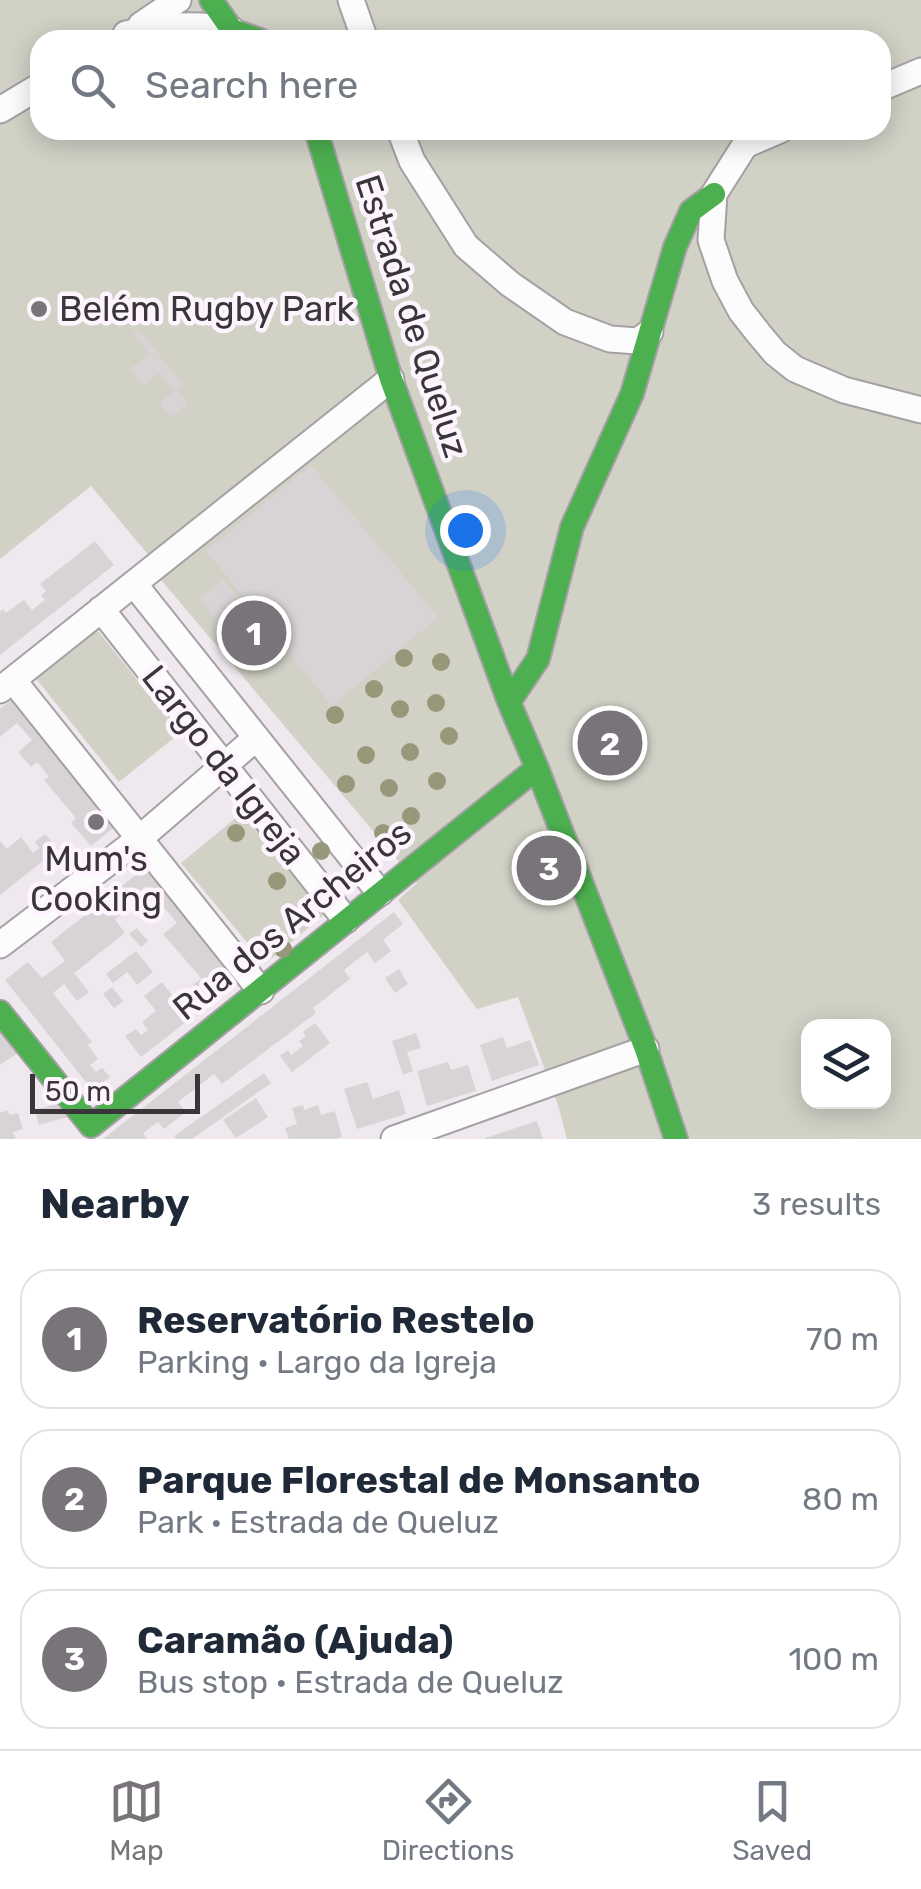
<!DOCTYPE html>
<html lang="en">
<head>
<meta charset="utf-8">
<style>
	:root { --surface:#fff; --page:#f2f2f3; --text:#1f2937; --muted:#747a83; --line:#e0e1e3; --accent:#797479 }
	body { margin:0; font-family:Rubik,sans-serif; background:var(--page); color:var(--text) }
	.controls { position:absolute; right:30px; bottom:30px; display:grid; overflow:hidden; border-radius:20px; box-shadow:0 5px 25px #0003 }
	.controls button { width:90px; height:90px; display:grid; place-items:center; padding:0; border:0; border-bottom:2px solid var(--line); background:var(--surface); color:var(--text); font:50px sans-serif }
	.scale { position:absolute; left:30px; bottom:25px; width:170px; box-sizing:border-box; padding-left:10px; border:5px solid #393539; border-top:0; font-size:28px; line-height:35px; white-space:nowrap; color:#393539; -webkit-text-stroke:8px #fef4fe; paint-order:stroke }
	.you { position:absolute; left:465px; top:530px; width:35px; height:35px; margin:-25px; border:8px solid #fff; border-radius:50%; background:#1a73e8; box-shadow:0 0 0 15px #1a73e833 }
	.badge { display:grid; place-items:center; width:65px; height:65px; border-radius:50%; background:var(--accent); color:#fff; font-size:32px; font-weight:700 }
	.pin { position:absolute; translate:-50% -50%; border:5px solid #fff; box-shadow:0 2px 10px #0006 }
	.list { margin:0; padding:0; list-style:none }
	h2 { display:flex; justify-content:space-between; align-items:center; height:130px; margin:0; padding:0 40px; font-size:42px }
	h2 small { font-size:32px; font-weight:400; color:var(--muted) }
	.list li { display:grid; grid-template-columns:65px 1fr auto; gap:30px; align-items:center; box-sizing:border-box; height:140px; margin:0 20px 20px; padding:0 20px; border:2px solid var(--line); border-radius:30px }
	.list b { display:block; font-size:38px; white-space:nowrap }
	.list p { margin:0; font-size:32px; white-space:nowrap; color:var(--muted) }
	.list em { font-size:32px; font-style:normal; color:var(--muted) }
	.icon { flex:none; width:55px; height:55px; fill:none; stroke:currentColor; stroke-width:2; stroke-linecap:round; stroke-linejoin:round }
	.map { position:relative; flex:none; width:921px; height:1139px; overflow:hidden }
	.search { position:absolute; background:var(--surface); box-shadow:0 5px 25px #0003; left:30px; right:30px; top:30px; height:110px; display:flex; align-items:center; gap:25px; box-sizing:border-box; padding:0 35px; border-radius:30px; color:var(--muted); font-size:38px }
	.sheet { height:610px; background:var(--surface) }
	nav { display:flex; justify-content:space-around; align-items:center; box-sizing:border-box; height:140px; border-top:2px solid var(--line); background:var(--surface); font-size:28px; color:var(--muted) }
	nav a { display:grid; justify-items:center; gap:5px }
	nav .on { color:var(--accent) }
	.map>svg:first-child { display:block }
	.green { fill:#d2d1c6; fill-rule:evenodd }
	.building { fill:#d8d3d4 }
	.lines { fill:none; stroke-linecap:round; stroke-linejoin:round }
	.street-casing { stroke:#a4a0a4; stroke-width:29 }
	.fast-casing { stroke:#a4a0a4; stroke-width:26 }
	.street { stroke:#fdfcfd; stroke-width:25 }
	.fast { stroke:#4caf50; stroke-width:22 }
	.tree { fill:#97987a }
	.poi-dot { fill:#797479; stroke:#fef4fe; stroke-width:4 }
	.labels { text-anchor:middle; stroke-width:9; stroke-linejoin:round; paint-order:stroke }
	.poi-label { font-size:35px; fill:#393539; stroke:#fef4fe; text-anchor:start }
	.street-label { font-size:35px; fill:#393539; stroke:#fef4fe }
</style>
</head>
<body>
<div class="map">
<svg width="921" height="1139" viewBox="0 0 921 1139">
	<rect width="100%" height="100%" fill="#efe9ef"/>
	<!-- green -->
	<path class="green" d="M0 0H921V1139H567L558 1105 518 997 477 1009 398 900 417 883 151 568 150 557 91 486 0 559ZM40 40H881V130H40ZM808 1026H884V1102H808Z
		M94 626 180 733 119 782 33 675Z
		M243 812 326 913 265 964 181 863Z"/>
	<!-- building -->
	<path class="building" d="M138 329 184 385 178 390 188 404 171 417 160 403 174 391 159 373 143 386 130 369 150 354 133 333Z
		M311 465 438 617 332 706 206 551Z
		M95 541 114 565 0 655V612L3 609 6 613 24 600 32 610 45 600 41 595 46 591 40 584Z
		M223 579 250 611 246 614 251 619 241 628 235 621 225 630 199 599Z
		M16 696 121 822 91 846 71 823 76 818 44 780 49 777 37 762 31 767 18 752 32 740 17 723 0 737V709Z
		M45 834 58 849 0 895V841L7 849 21 837 33 853 39 848 35 842Z
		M147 866 242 979 220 997 212 988 202 996 193 985 201 978 163 934 177 923 146 886 120 906 125 912 115 919 125 933 74 973 89 992 77 1001 64 984 53 993 92 1042 88 1045 98 1059 90 1065 96 1072 102 1068 110 1077 93 1091 5 980 28 962 42 978 65 961 51 942Z
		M394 912 403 924 383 940 391 951 375 963 367 952 344 970 350 979 313 1008 316 1013 222 1084 214 1074 178 1102 186 1112 164 1129 158 1122 143 1133 147 1139H103Z
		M137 928 148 941 141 947 129 934Z
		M136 951 153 972 137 985 127 972 113 983 106 974Z
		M399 969 408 984 395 993 385 978Z
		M162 982 190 1019 141 1057 125 1036 136 1029 141 1035 148 1030 142 1022 156 1011 144 996Z
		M112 987 123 1001 114 1008 103 994Z
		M315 1023 330 1043 292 1072 280 1056 288 1050 291 1055 303 1046 299 1041 306 1036 303 1032Z
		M0 1029 18 1053 0 1065Z
		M416 1033 421 1048 407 1052 413 1071 403 1075 392 1041Z
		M503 1037 507 1048 530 1040 539 1065 492 1081 480 1045Z
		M448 1062 451 1070 468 1065 476 1091 427 1106 417 1071Z
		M264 1073 271 1083 192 1139H176L174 1136Z
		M367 1082 373 1099 399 1090 406 1114 357 1129 344 1089Z
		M256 1098 268 1117 236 1138 223 1120Z
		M56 1104 68 1117 39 1125 35 1110Z
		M303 1105 304 1110 318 1105 321 1115 335 1111 342 1137 335 1139H289L285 1128 297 1124 292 1108Z
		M7 1110 10 1115 18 1113 23 1129 13 1132 16 1139H0V1113Z
		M537 1121 543 1139H485V1138Z"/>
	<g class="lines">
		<defs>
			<path id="street" d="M351 0 365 40
				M141 25 178 0
				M126 34C163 26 195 22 232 30
				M881 88 921 71
				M0 110 40 86
				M400 130 412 161 466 246 510 284 565 322 610 339 638 341 650 332
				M780 130 745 145 714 194 711 240 725 281 741 311 759 334 775 353 795 369 844 390 921 410
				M134 584 380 893
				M101 609 346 920
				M13 680 261 991
				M0 690 391 379
				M0 945 139 839 256 738
				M394 1139 646 1049"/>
			<path id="fast" d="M211 0 232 30 260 40
				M316 130 391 379 509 702 537 768 646 1049 676 1139
				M509 702 538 659 572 527 632 394 675 247 691 211 714 194
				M0 1012 91 1126 537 768"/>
		</defs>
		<!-- street casing -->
		<use href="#street" class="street-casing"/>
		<!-- fast casing -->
		<use href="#fast" class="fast-casing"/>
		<!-- street -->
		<use href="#street" class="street"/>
		<!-- fast -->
		<use href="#fast" class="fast"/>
	</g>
	<!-- trees -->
	<g class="tree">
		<circle cx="404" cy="658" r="9"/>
		<circle cx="441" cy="662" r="9"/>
		<circle cx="374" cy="689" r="9"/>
		<circle cx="436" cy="703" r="9"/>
		<circle cx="400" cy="709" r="9"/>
		<circle cx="335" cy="715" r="9"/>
		<circle cx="449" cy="736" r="9"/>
		<circle cx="410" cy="752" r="9"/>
		<circle cx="366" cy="755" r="9"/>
		<circle cx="437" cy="781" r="9"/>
		<circle cx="346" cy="784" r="9"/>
		<circle cx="389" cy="788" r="9"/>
		<circle cx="411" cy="816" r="9"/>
		<circle cx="236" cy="833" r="9"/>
		<circle cx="383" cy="833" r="9"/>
		<circle cx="321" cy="851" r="9"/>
		<circle cx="277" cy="881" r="9"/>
		<circle cx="283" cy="949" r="9"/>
	</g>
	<!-- markers -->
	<g class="poi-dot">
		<circle cx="39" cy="309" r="10"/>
		<circle cx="96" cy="822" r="10"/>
	</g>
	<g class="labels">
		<!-- poi labels -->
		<g class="poi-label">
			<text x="59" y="321">Belém Rugby Park</text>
			<text x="96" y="871" text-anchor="middle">Mum's<tspan x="96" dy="40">Cooking</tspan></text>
		</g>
		<!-- street labels -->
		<g class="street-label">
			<text transform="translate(412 316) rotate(72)" y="12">Estrada de Queluz</text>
			<text transform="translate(224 765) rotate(52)" y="12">Largo da Igreja</text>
			<text transform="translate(292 920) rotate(-39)" y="12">Rua dos Archeiros</text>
		</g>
	</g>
</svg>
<div class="controls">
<button><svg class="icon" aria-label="layers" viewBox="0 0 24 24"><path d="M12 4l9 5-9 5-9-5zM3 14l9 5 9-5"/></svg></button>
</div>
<div class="scale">50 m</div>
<div class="you"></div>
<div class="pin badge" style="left:254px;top:633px">1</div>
<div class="pin badge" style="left:610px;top:743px">2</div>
<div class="pin badge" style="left:549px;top:868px">3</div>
<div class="search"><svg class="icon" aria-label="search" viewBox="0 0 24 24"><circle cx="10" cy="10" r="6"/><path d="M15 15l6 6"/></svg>Search here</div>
</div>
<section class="sheet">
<h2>Nearby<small>3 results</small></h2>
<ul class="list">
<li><span class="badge">1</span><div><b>Reservatório Restelo</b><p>Parking · Largo da Igreja</p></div><em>70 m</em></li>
<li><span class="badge">2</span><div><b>Parque Florestal de Monsanto</b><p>Park · Estrada de Queluz</p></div><em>80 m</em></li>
<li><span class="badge">3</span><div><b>Caramão (Ajuda)</b><p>Bus stop · Estrada de Queluz</p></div><em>100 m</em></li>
</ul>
</section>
<nav>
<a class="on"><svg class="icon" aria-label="map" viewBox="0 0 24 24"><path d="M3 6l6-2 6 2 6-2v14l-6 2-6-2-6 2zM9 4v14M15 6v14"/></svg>Map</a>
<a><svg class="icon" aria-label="directions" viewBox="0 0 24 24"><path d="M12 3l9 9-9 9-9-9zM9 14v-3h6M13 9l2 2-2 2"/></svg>Directions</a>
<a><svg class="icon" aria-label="saved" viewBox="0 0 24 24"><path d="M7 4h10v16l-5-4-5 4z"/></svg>Saved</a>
</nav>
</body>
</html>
